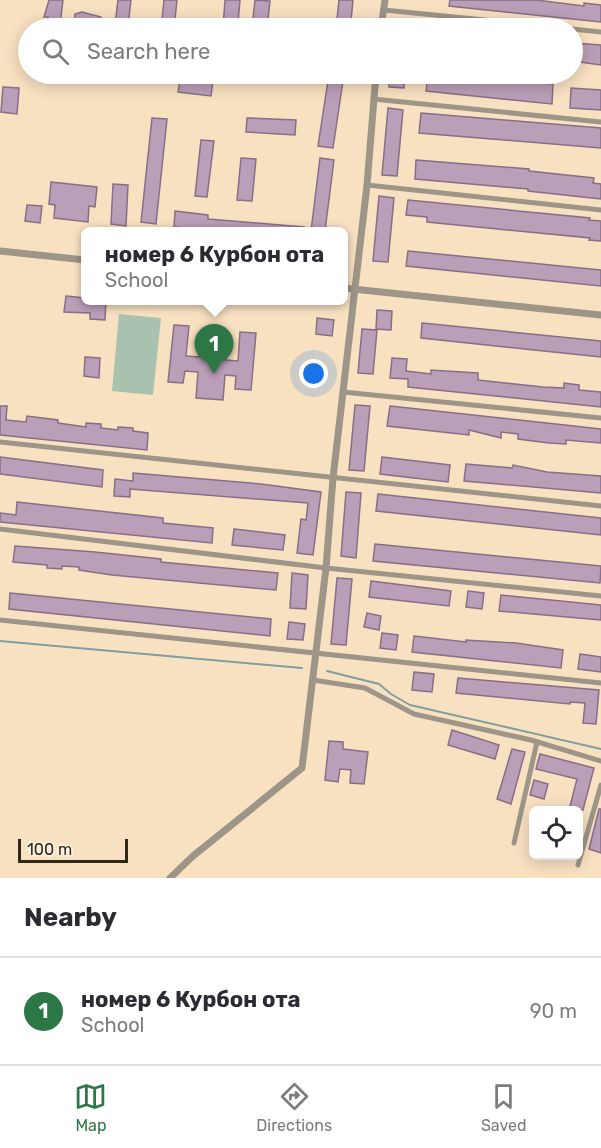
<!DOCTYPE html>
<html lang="en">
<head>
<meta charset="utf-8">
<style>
	:root { --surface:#fff; --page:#f2f2f3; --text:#2b2b33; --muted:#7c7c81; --line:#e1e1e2; --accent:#2c7745 }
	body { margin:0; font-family:Rubik,sans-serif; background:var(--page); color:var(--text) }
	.controls { position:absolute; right:18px; bottom:18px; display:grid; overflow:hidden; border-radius:9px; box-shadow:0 3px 15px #0003 }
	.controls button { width:54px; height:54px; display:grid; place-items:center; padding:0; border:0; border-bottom:2px solid var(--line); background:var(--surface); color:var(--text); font:30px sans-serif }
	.scale { position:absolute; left:18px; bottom:15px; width:110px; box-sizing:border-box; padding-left:6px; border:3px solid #2f271a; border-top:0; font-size:16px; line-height:21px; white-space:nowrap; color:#2f271a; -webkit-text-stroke:4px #fef0dc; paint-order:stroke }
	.you { position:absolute; left:314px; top:374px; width:21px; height:21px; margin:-15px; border:4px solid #fff; border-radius:50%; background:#1a73e8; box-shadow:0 0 0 9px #1a73e833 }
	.badge { display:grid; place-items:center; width:39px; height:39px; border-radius:50%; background:var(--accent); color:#fff; font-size:20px; font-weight:700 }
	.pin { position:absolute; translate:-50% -50px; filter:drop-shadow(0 2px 3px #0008) }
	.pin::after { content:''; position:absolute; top:32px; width:21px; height:18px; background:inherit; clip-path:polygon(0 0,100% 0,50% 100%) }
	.popup { position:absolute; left:81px; top:227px; width:267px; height:78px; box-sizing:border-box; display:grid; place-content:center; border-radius:9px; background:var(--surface); filter:drop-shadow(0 2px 4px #0005); font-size:20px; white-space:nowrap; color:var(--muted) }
	.popup b { font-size:22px; color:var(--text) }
	.popup::after { content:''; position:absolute; left:50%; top:100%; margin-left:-12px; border:12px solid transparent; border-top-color:var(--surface) }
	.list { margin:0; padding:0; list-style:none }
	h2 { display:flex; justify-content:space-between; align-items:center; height:78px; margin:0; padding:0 24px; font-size:26px }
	h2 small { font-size:20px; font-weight:400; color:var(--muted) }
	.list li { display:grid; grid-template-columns:39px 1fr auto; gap:18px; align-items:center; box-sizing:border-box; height:108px; padding:0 24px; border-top:2px solid var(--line) }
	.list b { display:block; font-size:22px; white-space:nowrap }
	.list p { margin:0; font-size:20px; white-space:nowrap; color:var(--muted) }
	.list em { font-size:20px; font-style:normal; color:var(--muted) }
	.icon { flex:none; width:33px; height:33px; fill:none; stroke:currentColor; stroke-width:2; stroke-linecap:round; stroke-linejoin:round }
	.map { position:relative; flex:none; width:601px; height:878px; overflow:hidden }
	.search { position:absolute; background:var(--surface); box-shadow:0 3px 15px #0003; left:18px; right:18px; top:18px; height:66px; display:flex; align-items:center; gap:15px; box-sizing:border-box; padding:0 21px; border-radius:33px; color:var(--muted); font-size:22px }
	.sheet { height:186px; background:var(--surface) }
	nav { display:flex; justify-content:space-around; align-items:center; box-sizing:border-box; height:84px; border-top:2px solid var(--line); background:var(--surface); font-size:16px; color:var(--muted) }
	nav a { display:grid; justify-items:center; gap:3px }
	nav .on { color:var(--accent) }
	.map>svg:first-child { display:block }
	.green { fill:#a9c1af }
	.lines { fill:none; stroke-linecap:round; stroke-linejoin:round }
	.stream { stroke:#829d9d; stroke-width:2 }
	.building { fill:#bb9eb8; stroke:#896e86; stroke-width:1.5 }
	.minor { stroke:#9e9589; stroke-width:5 }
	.tertiary { stroke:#9e9589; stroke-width:7 }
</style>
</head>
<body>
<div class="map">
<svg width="601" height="878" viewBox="0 0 601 878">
	<rect width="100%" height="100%" fill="#f8e1c1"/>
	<!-- green -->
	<path class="green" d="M119 314 161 318 153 395 112 391Z"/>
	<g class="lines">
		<!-- stream -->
		<path class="stream" d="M0 641 302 668
			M327 671 379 684 391 694 410 705 601 749"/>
	</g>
	<!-- building -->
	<path class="building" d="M49 0H63L60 25 47 24 48 17H44Z
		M118 0H131L128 26 115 24Z
		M164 0H177L174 28H161Z
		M225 0H240L238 23 251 24V28H223Z
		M255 0 270 1 267 28H252Z
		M339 0H353L351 21 337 19Z
		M450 0H536L584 6V3L601 5V22L449 6Z
		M82 12 101 17 99 28 74 27 75 14Z
		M573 43 601 45V65L573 61Z
		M181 74H214L211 96 178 92Z
		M329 74H344L333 148 318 146Z
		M390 74H405L404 88 389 87Z
		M428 75 458 79 459 76 553 84 552 104 426 91Z
		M3 87 19 88 17 114 1 112Z
		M571 88 601 90V110L570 108Z
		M388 108 403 110 397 176 382 175Z
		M421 113 601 128V148L419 133Z
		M152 118 167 119 156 224 141 222Z
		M247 118 296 120 295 135 246 132Z
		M201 140 214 141 207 197 195 196Z
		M241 158 256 159 252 201 237 200Z
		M320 158 334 160 325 231H311Z
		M416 160 529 169V171L594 178 593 183 601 184V199L528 191V189L415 179Z
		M51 182 97 187 95 207 89 206 88 222 54 218 55 205 49 204Z
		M113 184 128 185 126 226 111 224Z
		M379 196 394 198 388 262 373 261Z
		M408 200 590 218 589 220 601 221V241L589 240 590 238 427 222V217L406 215Z
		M27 205 42 206 40 223 25 221Z
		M175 211 208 215V219L304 227V231H218L174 227Z
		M408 251 601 270V286L406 266Z
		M66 296 85 298V300H106L105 320 90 319V313L64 312Z
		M377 310 392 311 391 330 376 329Z
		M317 318 334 320 332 336 316 334Z
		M422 323 601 341V357L421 338Z
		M174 325 189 326 186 356 199 357 200 343 227 346 226 360 238 361 240 332 256 333 251 390 235 389 236 376 225 375 223 400 196 398 198 372 185 371 183 383 168 382Z
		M362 329 377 330 373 374 358 373Z
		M85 357 100 358 99 378 84 376Z
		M392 358 407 359 406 371 431 374V370L478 373V380L543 387 564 388V383L579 385V390L601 392V407L408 387V379L390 378Z
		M355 405 370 406 364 471 349 470Z
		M0 406H7L6 420 26 422 27 416 58 420V423L86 427V423L101 424V428L118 430V427L133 428V431L148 433 147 450 0 435Z
		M390 406 601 429V443L566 440V444L549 443 518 439V434L501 432V438L469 430V435L387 426Z
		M0 457 103 470 102 487 0 474Z
		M382 457 450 465 448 482 380 474Z
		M466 464 512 468 513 465 547 472 601 476V493L464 481Z
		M133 473 261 484 321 492 313 555 297 553 301 519 306 520 308 503 130 489V497L114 496 115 479 133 481Z
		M346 492 361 493 356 558 341 556Z
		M378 494 601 518V535L376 511Z
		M17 502 163 518V523L213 528 212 543 0 522V513L16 515Z
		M234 529 285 535 283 550 232 545Z
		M375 544 601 566 600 583 373 561Z
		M15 546 95 552 161 559V562L278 573 276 590 112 575 79 570V567L62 566V569L47 568V565L13 562Z
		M292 573 308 575 306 609 290 608Z
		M337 578 352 579 346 645 331 644Z
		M371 581 451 591 449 606 369 597Z
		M468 591 484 593 482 609 466 607Z
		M10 593 271 619 270 636 9 609Z
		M501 595 601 605V620L499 611Z
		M367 613 381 616 379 630 364 627Z
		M289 622 305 624 303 640 287 639Z
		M382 633 398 635 396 650 380 648Z
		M414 636 466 642V640L516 643 563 650 561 668 412 652Z
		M580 654 601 657V672L578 669Z
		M414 672 434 674 432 692 412 690Z
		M458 678 599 690 596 724 583 723 585 703 570 702V704L456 693Z
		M452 730 499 745 495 759 448 745Z
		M329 741 343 742V749L368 752 364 784 350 783 351 770 340 769 338 782 325 780Z
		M512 749 525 752 511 804 497 799Z
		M540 754 594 768 583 810H569L577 779 536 769Z
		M534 780 548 784 544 799 530 795Z
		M599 809H601V853L589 849Z"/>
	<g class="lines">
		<!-- minor -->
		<path class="minor" d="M384 10 564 28
			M572 29 601 32
			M373 99 601 122
			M367 185 601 210
			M343 392 601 418
			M0 442 601 506
			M0 529 326 568 601 596
			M0 620 601 683
			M313 680 365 688 414 714 531 740 601 761
			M514 843 537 742
			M578 865 601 785"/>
		<!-- tertiary -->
		<path class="tertiary" d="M381 28 385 0
			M0 251 85 260
			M343 288 601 315
			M170 878 193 856 302 768 326 568 333 478 367 185 376 74"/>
	</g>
</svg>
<div class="controls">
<button><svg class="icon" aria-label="locate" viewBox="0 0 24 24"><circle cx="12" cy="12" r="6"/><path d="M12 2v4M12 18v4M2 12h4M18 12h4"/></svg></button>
</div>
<div class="scale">100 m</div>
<div class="you"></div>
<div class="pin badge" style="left:214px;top:374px">1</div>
<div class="popup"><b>номер 6 Курбон ота</b>School</div>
<div class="search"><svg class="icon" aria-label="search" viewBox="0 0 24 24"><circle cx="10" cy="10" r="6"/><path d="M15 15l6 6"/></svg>Search here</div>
</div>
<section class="sheet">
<h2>Nearby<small></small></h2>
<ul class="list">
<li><span class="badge">1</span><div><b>номер 6 Курбон ота</b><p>School</p></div><em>90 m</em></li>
</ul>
</section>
<nav>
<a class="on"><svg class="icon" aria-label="map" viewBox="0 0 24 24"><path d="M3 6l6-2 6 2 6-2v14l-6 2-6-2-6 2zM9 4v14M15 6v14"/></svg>Map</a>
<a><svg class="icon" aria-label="directions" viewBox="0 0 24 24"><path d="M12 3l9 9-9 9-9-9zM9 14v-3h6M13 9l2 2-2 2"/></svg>Directions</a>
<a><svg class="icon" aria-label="saved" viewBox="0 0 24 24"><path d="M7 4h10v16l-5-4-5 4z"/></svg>Saved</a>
</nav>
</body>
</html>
